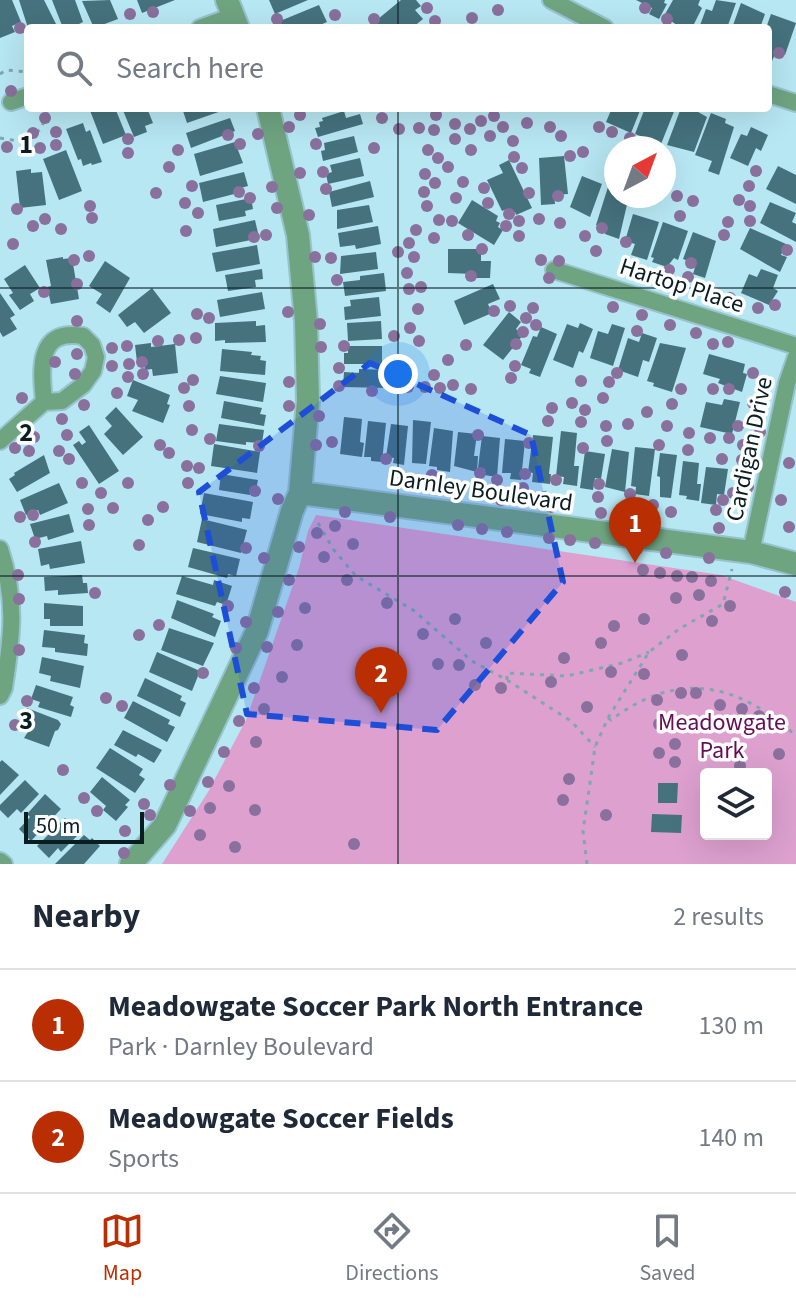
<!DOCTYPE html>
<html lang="en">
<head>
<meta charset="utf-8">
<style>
	:root { --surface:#fff; --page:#f2f2f3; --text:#1f2937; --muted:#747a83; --line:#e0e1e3; --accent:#b92f03 }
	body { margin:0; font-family:"Source Sans 3",sans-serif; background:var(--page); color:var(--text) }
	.controls { position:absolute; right:24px; bottom:24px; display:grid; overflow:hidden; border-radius:8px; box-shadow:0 8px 32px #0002 }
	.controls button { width:72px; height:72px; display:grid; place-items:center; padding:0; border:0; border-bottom:2px solid var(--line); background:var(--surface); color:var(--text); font:40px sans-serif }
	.compass { position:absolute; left:604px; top:136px; width:72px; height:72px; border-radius:50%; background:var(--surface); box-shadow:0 8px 32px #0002; rotate:41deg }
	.scale { position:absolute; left:24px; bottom:20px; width:120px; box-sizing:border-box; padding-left:8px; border:4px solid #0a1d21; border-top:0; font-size:22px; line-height:28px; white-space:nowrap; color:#0a1d21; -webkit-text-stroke:6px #fefefe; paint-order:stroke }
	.you { position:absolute; left:398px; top:374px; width:28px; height:28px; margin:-20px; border:6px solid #fff; border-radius:50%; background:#1a73e8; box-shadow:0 0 0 12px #1a73e833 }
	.badge { display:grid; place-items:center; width:52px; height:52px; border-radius:50%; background:var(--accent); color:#fff; font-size:26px; font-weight:700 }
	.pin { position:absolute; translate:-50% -66px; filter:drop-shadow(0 2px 4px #0008) }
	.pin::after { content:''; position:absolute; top:42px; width:28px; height:24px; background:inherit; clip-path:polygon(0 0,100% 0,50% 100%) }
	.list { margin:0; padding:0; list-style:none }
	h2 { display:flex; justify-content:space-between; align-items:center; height:104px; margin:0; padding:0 32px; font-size:34px }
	h2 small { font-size:26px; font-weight:400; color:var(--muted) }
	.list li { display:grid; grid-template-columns:52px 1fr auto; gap:24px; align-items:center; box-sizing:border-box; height:112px; padding:0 32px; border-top:2px solid var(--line) }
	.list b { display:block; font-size:30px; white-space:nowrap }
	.list p { margin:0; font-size:26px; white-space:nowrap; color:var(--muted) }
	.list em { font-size:26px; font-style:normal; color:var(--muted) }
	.icon { flex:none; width:44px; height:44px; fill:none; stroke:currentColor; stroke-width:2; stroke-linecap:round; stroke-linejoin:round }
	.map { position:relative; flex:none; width:796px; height:864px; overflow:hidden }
	.search { position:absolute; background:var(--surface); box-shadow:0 8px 32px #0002; left:24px; right:24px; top:24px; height:88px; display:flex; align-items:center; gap:20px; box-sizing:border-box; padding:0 28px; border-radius:8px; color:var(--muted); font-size:30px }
	.sheet { height:328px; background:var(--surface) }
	nav { display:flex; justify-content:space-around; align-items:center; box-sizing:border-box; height:112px; border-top:2px solid var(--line); background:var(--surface); font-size:22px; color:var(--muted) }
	nav a { display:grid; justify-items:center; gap:4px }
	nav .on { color:var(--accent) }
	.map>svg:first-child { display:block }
	.green { fill:#dda0cf; fill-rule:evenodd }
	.building { fill:#45727d }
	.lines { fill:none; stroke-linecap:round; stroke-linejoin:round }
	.minor-casing { stroke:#98c3cd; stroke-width:20 }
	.tertiary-casing { stroke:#98c3cd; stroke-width:26 }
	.path { stroke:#80a6b0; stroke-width:3; stroke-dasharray:4 6; stroke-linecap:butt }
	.minor { stroke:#6fa481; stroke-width:16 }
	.tertiary { stroke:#6fa481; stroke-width:22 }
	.tree { fill:#89709d }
	.marked { fill:#1d4ed8; fill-opacity:0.2; stroke:#1d4ed8; stroke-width:6; stroke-dasharray:16 10; stroke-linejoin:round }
	.grid { fill:none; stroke:#0a1d21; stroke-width:2; stroke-opacity:0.55 }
	.labels { text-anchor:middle; stroke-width:7; stroke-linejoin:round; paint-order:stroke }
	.street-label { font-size:24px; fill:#0a1d21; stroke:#fefefe }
	.park-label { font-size:24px; fill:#630e57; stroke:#fefefe }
	.grid-label { font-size:26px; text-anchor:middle; font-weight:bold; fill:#0a1d21; stroke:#fefefe; stroke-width:7; stroke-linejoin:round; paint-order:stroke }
</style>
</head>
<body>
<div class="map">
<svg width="796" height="864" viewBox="0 0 796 864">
	<rect width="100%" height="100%" fill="#b7e7f3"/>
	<!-- green -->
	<path class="green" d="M316 515 721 575 796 602V864H162L208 792 246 720 299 568 308 531ZM706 774H766V834H706Z"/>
	<!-- building -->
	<path class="building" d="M0 0H12L21 22 12 26 15 32 0 38Z
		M19 0H44L58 28H28Z
		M52 0H75L83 22 79 24 81 28H63Z
		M110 0 118 19 94 28 82 1Z
		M137 0H175L142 13Z
		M269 0H308L275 14Z
		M401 0H416L421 6 415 10 423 19 412 28H376L372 24Z
		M636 0H665L664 3 667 4 659 19 649 14 652 8Z
		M673 0H700L698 5 702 8 692 28H681L664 16Z
		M716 0 736 3 727 28H699L706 9 712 11Z
		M741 3 765 14 760 28H732Z
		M319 5 327 22 313 28H283L280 21Z
		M771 14 796 23 785 55 776 52 772 61 768 59V28H766Z
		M89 108H115L126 135 103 144Z
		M122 108H147L153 123 145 126 147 132 134 137Z
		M182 108H230L187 123Z
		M612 108H641L631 133 606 122Z
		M645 108 675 109 661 144 635 134Z
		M681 108H691L707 117 694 152 667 145Z
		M344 111 346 118 360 114 363 124 318 137 315 128 320 127 319 122 323 121 322 118Z
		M711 113 726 119 725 123 734 127 719 175 708 171 712 161 695 155Z
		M230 118 235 131 191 148 186 133Z
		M83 123 86 132 90 130 102 162 92 165 91 163 83 166 81 159 78 160 66 129Z
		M751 127 768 135 761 151 756 148 748 166 730 158 741 134 747 136Z
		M354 136 358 152 323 161 321 151 325 150 324 143Z
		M235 142 243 163 200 176 194 154Z
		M66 150 82 191 59 200 43 159Z
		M564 156 568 194 554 195 555 204 541 205 539 158Z
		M360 158 364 176 328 184 326 174 332 172 330 165Z
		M509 160 532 208 516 215 515 212 510 215 507 209 502 211 487 180 503 173 499 165Z
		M778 166 796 175V204L766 189Z
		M31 169V173L42 172 46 205 20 208 16 171Z
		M244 172 248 186 237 189 238 193 203 202 199 183Z
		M582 176 602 184 590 217 570 207Z
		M370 181 374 197 332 207 329 192Z
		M608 187 616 190V196H629L619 239 605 234 606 228 596 225Z
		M251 198 253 209 245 211 246 216 219 221 216 205Z
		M472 200 498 216 496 221 500 223 498 227 503 230 494 245 458 223Z
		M770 202 796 213 792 222 796 224V242L760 223Z
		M369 205 373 222 337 229V210Z
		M633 214 659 222 647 260 631 255 635 244 625 241Z
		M255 220 258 233 250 234 251 240 216 247 213 229Z
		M663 222 688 231 678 260 674 258 667 267 652 262 654 258 651 257Z
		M378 226 381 244 356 249 355 245 340 247 338 233Z
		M750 228 786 244 781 255 787 257 780 272 740 249Z
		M693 232 716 241 705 278 693 274 696 264 683 259Z
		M257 245 260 264 216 272 212 253Z
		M448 249H481V261H491L490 278H473L474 274 448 273Z
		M376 252 378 269 340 274 341 256Z
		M63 257V259L72 258 79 299 51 304 47 287 51 286 46 260Z
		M105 261 130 278 110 313 96 303 102 294 89 286Z
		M25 265 40 288 30 294 34 301 20 310 9 295 13 293 4 279Z
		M262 269 263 279 255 280 256 287 228 291 225 275Z
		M761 269 778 275 773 288 778 291 769 305 741 293 749 274 757 277Z
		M384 273 386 291 345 296 343 282 360 280V276Z
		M493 284 500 299 488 304 492 313 464 325 454 301Z
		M152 288 171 313 144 333 135 322 127 327 118 315Z
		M262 292 265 309 220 317 217 300Z
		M0 293 15 315 10 318 17 329 3 337 0 332Z
		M379 297 381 316 345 320 344 307 351 306 350 300Z
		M509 312 521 322 516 329 523 335 503 360 483 345Z
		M256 321V326L265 325 266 342 225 343V340L215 341V323Z
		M381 321 382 339 348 341 347 323Z
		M580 323 593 329 583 353 579 351 573 368 553 360 567 324 578 328Z
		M612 324 625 328 613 366 590 358 598 331 608 334Z
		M541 327 557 334 540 377 529 373 531 369 521 365 533 336 537 337Z
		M642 333 657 338 649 362 643 360 638 377 618 370 628 338 639 342Z
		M151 343V347L175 344 178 373 153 376 152 369 145 370 144 361 137 362 135 345Z
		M660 343 686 348 672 392 653 386 654 383 647 381Z
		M348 346H382V364H344V353H348Z
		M222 349 252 352 251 355 261 356 260 360 266 361 265 375 220 371Z
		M709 354 745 364 743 373 747 374 742 392 718 383 720 379 703 374Z
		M359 369 388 370V388L343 387 344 372 359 373Z
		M220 376 266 383 263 402 216 394Z
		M133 380 170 395 167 404 170 405 163 423 132 411 138 400 127 396Z
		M724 399 740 402 732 434 700 427 706 402 722 405Z
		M224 401 262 408 260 414 266 415 264 426 221 418Z
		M116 407 143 437 123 455 104 434 112 426 105 418Z
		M344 417 362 419 360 442 364 443 362 457 340 454Z
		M413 420 431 422 426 464 412 463Z
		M368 421 386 423 382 462 371 461V457H364Z
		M219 424 264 430 262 443 246 442V445L216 441Z
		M391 424 408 426 404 465 393 463 394 458 386 457Z
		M89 425 119 471 99 484 73 445 79 441 82 445 86 442 79 432Z
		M434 428 453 431 450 472 437 470V467L429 466Z
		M561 431 577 433 574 466H579L577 486 563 484 564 477 556 476Z
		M458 432 477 434 474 456H478L477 472 454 466Z
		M533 435 553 437 549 474H551L550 484 532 482 533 473 528 472Z
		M482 436 500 438 497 477 484 475 485 469 478 468Z
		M505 439 525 441 521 480 510 479 511 473H502Z
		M214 444 260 452 257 473 211 466Z
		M635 447 655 449 649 496 635 494 636 487 631 486Z
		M612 449 629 452 625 492 605 487Z
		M585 451 605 454 601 479 595 478 593 490 580 488Z
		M660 453 677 455 671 498 660 497V477L657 476Z
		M44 455 50 473 17 492 9 479 15 475 14 473Z
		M683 461 699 463 697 484H701L699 501 686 499 687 496 679 495Z
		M706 467 728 469 724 495 717 494 716 505 701 503Z
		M221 474 258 480 256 490 251 489 250 495 219 490Z
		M59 483 68 503 40 515 38 510 26 515 20 500Z
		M204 493 253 502 250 519 242 518V522L200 514Z
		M69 514 74 532 48 540 47 536 35 539 30 524Z
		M202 519 247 530 241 553 197 542Z
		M81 541 85 563 50 569 49 564 41 566 38 549Z
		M193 548 240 559 236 576 228 574 227 578 188 567Z
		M82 575 83 583H87L88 593 58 595V590L45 591 44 577Z
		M182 576 213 585 214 580 232 586 226 605 217 602 215 606 176 594Z
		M177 600 214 614 212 617 221 621 215 637 171 618Z
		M44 603 83 606V626H50V619H44Z
		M169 628 214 643 203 666 161 650Z
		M44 630 85 635 84 643 88 644 87 656 55 652V648L42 647Z
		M157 652 200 671 192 691 149 672Z
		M42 657 84 666 80 688 50 681 51 676 39 673Z
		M145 678 182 696 180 700 186 703 180 717 137 696Z
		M36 685 73 697 70 705 74 707 71 717 38 707 40 702 31 699Z
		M133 701 170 720 168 724 175 727 167 742 124 718Z
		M27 708 58 720 61 724 58 730 55 731 49 747 24 738 31 727 22 724Z
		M123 730 162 750 154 763 138 754 136 757 114 745Z
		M110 748 143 769 139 775 145 779 135 793 96 768Z
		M2 760 19 775 0 795V762Z
		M102 777 130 800 125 805 128 807 116 821 103 810 106 806 90 792Z
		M25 780 39 794 21 813 17 809 8 818 0 810V805Z
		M658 783H678L677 803H658Z
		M45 794 61 809 31 841 19 829 30 817 27 814Z
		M652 814 682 815 681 833 651 832Z
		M65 818 80 833 61 852 58 848 49 858 37 846Z
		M84 835 90 840 92 838 100 846 84 864H55Z"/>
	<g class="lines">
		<defs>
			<path id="minor" d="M551 0 605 28
				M200 28 233 16
				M768 94 796 103
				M11 102 28 96
				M554 270 796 346
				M0 441 44 402 62 401 83 385 93 371 96 357 92 345 83 336C36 328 41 370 44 402
				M0 549C17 601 12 636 4 688L0 696
				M751 552 787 383 796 357
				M0 861 4 864"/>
			<path id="tertiary" d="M227 0 238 28
				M300 493 751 552 796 564
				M131 864 165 825 257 631 292 511 300 493 308 401 306 321 298 235 268 108"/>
		</defs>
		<!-- minor casing -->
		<use href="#minor" class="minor-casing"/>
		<!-- tertiary casing -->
		<use href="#tertiary" class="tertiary-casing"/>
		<!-- path -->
		<path class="path" d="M0 74 6 70 28 72
			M0 138 24 142 41 129 46 115 53 108
			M318 523 333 549 356 576 413 610 472 661 507 680 571 721 595 747
			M507 680V673L567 676 622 663 649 652
			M608 718 611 720C677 670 737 682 796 736
			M587 864 583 831 589 790 595 747 608 718 649 652 679 629 723 604 732 569"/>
		<!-- minor -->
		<use href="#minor" class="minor"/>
		<!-- tertiary -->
		<use href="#tertiary" class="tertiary"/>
	</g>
	<!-- trees -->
	<g class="tree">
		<circle cx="427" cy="8" r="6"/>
		<circle cx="645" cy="8" r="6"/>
		<circle cx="498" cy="10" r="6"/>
		<circle cx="153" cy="12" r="6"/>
		<circle cx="130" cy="14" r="6"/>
		<circle cx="335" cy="15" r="6"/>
		<circle cx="472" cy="18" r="6"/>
		<circle cx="277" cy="19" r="6"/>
		<circle cx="374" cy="19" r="6"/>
		<circle cx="667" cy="19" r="6"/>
		<circle cx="435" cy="21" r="6"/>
		<circle cx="20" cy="28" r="6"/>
		<circle cx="779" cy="53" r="6"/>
		<circle cx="11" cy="91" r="6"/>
		<circle cx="300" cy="115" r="6"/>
		<circle cx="436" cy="115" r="6"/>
		<circle cx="494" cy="116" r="6"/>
		<circle cx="45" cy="118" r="6"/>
		<circle cx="382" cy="118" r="6"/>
		<circle cx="481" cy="121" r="6"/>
		<circle cx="527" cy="123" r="6"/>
		<circle cx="455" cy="124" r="6"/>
		<circle cx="289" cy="127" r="6"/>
		<circle cx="503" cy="127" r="6"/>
		<circle cx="550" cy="127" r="6"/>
		<circle cx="599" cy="127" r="6"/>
		<circle cx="419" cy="128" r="6"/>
		<circle cx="399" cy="129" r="6"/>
		<circle cx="470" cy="129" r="6"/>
		<circle cx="434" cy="130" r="6"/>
		<circle cx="56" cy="132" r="6"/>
		<circle cx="612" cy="132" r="6"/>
		<circle cx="33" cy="133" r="6"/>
		<circle cx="258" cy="134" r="6"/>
		<circle cx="228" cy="135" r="6"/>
		<circle cx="490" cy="136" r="6"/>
		<circle cx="561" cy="136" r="6"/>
		<circle cx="630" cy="138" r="6"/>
		<circle cx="128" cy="139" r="6"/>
		<circle cx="455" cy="139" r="6"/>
		<circle cx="513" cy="141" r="6"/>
		<circle cx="240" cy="144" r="6"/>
		<circle cx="316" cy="144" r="6"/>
		<circle cx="56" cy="145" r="6"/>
		<circle cx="7" cy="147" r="6"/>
		<circle cx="40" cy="148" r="6"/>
		<circle cx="374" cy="148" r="6"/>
		<circle cx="178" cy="150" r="6"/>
		<circle cx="428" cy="150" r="6"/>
		<circle cx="471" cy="150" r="6"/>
		<circle cx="583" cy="152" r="6"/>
		<circle cx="128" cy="153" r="6"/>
		<circle cx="570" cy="156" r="6"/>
		<circle cx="514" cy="157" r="6"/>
		<circle cx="438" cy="158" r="6"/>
		<circle cx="169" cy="167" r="6"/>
		<circle cx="448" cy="167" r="6"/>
		<circle cx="522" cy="168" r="6"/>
		<circle cx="756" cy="171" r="6"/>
		<circle cx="323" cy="172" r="6"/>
		<circle cx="300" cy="173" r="6"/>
		<circle cx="425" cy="174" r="6"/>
		<circle cx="463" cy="182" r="6"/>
		<circle cx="435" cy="183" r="6"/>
		<circle cx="192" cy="186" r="6"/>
		<circle cx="749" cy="186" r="6"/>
		<circle cx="272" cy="187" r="6"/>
		<circle cx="484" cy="188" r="6"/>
		<circle cx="326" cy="189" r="6"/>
		<circle cx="239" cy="192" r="6"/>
		<circle cx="424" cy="192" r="6"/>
		<circle cx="156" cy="193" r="6"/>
		<circle cx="529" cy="193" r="6"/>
		<circle cx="558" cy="196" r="6"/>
		<circle cx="677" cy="196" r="6"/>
		<circle cx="250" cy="198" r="6"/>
		<circle cx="456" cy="198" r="6"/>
		<circle cx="739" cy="200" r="6"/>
		<circle cx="693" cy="201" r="6"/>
		<circle cx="185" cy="203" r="6"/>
		<circle cx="488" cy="203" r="6"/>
		<circle cx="90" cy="206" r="6"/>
		<circle cx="427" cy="206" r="6"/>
		<circle cx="750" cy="206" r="6"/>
		<circle cx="277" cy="208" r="6"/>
		<circle cx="17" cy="209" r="6"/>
		<circle cx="198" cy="213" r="6"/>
		<circle cx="509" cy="214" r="6"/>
		<circle cx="309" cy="215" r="6"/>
		<circle cx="680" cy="216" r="6"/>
		<circle cx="92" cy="218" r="6"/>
		<circle cx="45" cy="219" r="6"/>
		<circle cx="539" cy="219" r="6"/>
		<circle cx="439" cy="220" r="6"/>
		<circle cx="452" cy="221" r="6"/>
		<circle cx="519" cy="221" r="6"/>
		<circle cx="750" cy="221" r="6"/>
		<circle cx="728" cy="222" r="6"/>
		<circle cx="560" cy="223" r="6"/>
		<circle cx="33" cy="226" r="6"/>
		<circle cx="506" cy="226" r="6"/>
		<circle cx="602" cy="228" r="6"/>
		<circle cx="61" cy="229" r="6"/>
		<circle cx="416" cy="230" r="6"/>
		<circle cx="186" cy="231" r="6"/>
		<circle cx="266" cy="235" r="6"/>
		<circle cx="468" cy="235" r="6"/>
		<circle cx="724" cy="235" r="6"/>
		<circle cx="519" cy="236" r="6"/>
		<circle cx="585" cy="236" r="6"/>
		<circle cx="254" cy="237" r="6"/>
		<circle cx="434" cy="238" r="6"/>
		<circle cx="626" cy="242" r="6"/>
		<circle cx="409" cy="243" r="6"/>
		<circle cx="13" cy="244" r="6"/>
		<circle cx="482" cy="249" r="6"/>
		<circle cx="787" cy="250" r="6"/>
		<circle cx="596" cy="251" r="6"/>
		<circle cx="398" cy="252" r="6"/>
		<circle cx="89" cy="256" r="6"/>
		<circle cx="315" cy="257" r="6"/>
		<circle cx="414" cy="257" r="6"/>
		<circle cx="331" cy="258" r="6"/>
		<circle cx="74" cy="260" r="6"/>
		<circle cx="541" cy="260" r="6"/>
		<circle cx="559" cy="261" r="6"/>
		<circle cx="691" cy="263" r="6"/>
		<circle cx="669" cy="270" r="6"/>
		<circle cx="407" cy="273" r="6"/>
		<circle cx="471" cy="276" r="6"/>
		<circle cx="688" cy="277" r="6"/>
		<circle cx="549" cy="278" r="6"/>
		<circle cx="644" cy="278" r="6"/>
		<circle cx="337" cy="280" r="6"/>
		<circle cx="665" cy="283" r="6"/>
		<circle cx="77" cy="284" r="6"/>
		<circle cx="421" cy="287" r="6"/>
		<circle cx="678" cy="288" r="6"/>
		<circle cx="409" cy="289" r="6"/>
		<circle cx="44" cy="292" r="6"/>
		<circle cx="730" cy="298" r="6"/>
		<circle cx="775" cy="305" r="6"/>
		<circle cx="510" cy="306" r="6"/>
		<circle cx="613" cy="307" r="6"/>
		<circle cx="533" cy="308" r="6"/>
		<circle cx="758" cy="308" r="6"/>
		<circle cx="418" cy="309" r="6"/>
		<circle cx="494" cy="311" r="6"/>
		<circle cx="288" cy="312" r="6"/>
		<circle cx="197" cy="314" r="6"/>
		<circle cx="642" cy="315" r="6"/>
		<circle cx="209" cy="318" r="6"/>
		<circle cx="526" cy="318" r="6"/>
		<circle cx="77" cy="321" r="6"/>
		<circle cx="320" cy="324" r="6"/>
		<circle cx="536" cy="325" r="6"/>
		<circle cx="670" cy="325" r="6"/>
		<circle cx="410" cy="328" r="6"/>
		<circle cx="637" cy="331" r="6"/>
		<circle cx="523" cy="332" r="6"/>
		<circle cx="696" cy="333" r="6"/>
		<circle cx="394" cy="336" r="6"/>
		<circle cx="196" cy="338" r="6"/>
		<circle cx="179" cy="340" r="6"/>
		<circle cx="158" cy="341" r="6"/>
		<circle cx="419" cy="341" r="6"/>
		<circle cx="728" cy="342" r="6"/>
		<circle cx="516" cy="344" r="6"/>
		<circle cx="713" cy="344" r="6"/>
		<circle cx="466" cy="345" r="6"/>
		<circle cx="127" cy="346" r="6"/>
		<circle cx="344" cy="346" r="6"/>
		<circle cx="321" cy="347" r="6"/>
		<circle cx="112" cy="348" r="6"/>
		<circle cx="77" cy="354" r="6"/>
		<circle cx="448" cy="360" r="6"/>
		<circle cx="55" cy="362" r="6"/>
		<circle cx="142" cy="362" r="6"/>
		<circle cx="129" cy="364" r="6"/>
		<circle cx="112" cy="366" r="6"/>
		<circle cx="394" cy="366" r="6"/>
		<circle cx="515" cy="366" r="6"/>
		<circle cx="339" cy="368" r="6"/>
		<circle cx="410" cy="371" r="6"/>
		<circle cx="617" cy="373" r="6"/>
		<circle cx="753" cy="373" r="6"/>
		<circle cx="75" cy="374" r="6"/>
		<circle cx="143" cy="374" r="6"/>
		<circle cx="434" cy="375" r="6"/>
		<circle cx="128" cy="377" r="6"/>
		<circle cx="511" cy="378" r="6"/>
		<circle cx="193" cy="380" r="6"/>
		<circle cx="581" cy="381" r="6"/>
		<circle cx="289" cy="382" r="6"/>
		<circle cx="609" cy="382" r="6"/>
		<circle cx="453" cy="385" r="6"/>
		<circle cx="339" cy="386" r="6"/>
		<circle cx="394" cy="386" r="6"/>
		<circle cx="408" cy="387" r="6"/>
		<circle cx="425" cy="387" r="6"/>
		<circle cx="184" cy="388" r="6"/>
		<circle cx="440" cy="388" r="6"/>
		<circle cx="471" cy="389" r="6"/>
		<circle cx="681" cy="389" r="6"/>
		<circle cx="713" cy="389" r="6"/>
		<circle cx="729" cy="389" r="6"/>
		<circle cx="372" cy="391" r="6"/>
		<circle cx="117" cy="393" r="6"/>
		<circle cx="22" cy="398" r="6"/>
		<circle cx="603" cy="398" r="6"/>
		<circle cx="572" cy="403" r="6"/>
		<circle cx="753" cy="403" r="6"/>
		<circle cx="672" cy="404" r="6"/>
		<circle cx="84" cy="405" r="6"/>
		<circle cx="189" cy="406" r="6"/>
		<circle cx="289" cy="406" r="6"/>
		<circle cx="552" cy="408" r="6"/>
		<circle cx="585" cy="410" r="6"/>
		<circle cx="647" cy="412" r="6"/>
		<circle cx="319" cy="416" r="6"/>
		<circle cx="62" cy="419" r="6"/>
		<circle cx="548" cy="421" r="6"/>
		<circle cx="581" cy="422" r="6"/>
		<circle cx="628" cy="424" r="6"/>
		<circle cx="606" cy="426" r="6"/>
		<circle cx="667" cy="426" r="6"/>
		<circle cx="738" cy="426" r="6"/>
		<circle cx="192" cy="430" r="6"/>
		<circle cx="760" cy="432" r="6"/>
		<circle cx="689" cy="433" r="6"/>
		<circle cx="67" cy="435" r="6"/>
		<circle cx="478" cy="435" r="6"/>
		<circle cx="34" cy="437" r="6"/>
		<circle cx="710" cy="438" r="6"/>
		<circle cx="729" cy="438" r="6"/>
		<circle cx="210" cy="439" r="6"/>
		<circle cx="607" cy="441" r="6"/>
		<circle cx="332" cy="442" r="6"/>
		<circle cx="529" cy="443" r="6"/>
		<circle cx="160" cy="445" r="6"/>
		<circle cx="316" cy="445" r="6"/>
		<circle cx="659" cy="445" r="6"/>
		<circle cx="743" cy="445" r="6"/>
		<circle cx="259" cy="446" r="6"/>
		<circle cx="15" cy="448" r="6"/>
		<circle cx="583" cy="448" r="6"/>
		<circle cx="688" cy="450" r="6"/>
		<circle cx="29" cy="451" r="6"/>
		<circle cx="59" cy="451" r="6"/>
		<circle cx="169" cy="453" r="6"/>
		<circle cx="69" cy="459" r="6"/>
		<circle cx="386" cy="459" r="6"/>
		<circle cx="722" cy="459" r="6"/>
		<circle cx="742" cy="460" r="6"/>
		<circle cx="789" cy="463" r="6"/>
		<circle cx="187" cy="466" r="6"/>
		<circle cx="199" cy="468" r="6"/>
		<circle cx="480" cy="473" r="6"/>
		<circle cx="525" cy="474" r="6"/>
		<circle cx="432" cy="475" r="6"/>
		<circle cx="497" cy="480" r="6"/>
		<circle cx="556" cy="480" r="6"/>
		<circle cx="82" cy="483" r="6"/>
		<circle cx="128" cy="483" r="6"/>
		<circle cx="188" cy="483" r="6"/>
		<circle cx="599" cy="484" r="6"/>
		<circle cx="748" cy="487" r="6"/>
		<circle cx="523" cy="488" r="6"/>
		<circle cx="255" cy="491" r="6"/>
		<circle cx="101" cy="493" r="6"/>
		<circle cx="733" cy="493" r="6"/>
		<circle cx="630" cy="494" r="6"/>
		<circle cx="598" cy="497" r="6"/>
		<circle cx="278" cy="499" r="6"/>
		<circle cx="501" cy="500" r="6"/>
		<circle cx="723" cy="500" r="6"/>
		<circle cx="781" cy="500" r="6"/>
		<circle cx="653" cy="505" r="6"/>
		<circle cx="163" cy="507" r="6"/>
		<circle cx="551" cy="507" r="6"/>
		<circle cx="113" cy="508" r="6"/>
		<circle cx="88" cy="509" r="6"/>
		<circle cx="716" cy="510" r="6"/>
		<circle cx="345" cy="512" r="6"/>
		<circle cx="671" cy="512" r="6"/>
		<circle cx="601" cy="513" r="6"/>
		<circle cx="33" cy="515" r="6"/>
		<circle cx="627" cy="516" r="6"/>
		<circle cx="20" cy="517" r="6"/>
		<circle cx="390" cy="517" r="6"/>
		<circle cx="650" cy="519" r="6"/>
		<circle cx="148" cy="520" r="6"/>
		<circle cx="89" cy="525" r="6"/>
		<circle cx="458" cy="525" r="6"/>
		<circle cx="335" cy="526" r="6"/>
		<circle cx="789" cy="527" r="6"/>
		<circle cx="719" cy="528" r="6"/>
		<circle cx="482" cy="529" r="6"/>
		<circle cx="507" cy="532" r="6"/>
		<circle cx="317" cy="533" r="6"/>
		<circle cx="549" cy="538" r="6"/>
		<circle cx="570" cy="540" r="6"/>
		<circle cx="35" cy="542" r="6"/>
		<circle cx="595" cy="543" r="6"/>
		<circle cx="353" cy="544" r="6"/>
		<circle cx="139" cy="545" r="6"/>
		<circle cx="299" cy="547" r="6"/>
		<circle cx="246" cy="548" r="6"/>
		<circle cx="637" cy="549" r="6"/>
		<circle cx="666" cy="553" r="6"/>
		<circle cx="324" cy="557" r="6"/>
		<circle cx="264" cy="558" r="6"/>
		<circle cx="709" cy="558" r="6"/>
		<circle cx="643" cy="570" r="6"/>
		<circle cx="660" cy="573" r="6"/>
		<circle cx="18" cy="575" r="6"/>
		<circle cx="677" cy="576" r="6"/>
		<circle cx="692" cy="577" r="6"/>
		<circle cx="289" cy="580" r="6"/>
		<circle cx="347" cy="580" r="6"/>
		<circle cx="711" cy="581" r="6"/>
		<circle cx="785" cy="592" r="6"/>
		<circle cx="95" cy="593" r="6"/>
		<circle cx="699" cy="595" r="6"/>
		<circle cx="676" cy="598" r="6"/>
		<circle cx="19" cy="599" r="6"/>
		<circle cx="387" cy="603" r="6"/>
		<circle cx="228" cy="606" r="6"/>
		<circle cx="730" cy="606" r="6"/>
		<circle cx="305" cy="608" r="6"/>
		<circle cx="278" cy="612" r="6"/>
		<circle cx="455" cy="619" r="6"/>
		<circle cx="644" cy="619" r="6"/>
		<circle cx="712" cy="621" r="6"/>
		<circle cx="246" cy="622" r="6"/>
		<circle cx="159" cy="625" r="6"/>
		<circle cx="614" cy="626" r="6"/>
		<circle cx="423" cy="634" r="6"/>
		<circle cx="139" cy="635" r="6"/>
		<circle cx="486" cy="643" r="6"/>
		<circle cx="601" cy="643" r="6"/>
		<circle cx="297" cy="645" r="6"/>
		<circle cx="267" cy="647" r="6"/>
		<circle cx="236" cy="648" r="6"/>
		<circle cx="19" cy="650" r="6"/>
		<circle cx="682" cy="655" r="6"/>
		<circle cx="564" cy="658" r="6"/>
		<circle cx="438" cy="664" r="6"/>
		<circle cx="459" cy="665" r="6"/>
		<circle cx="611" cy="672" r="6"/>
		<circle cx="203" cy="673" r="6"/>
		<circle cx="644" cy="674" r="6"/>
		<circle cx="282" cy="677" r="6"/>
		<circle cx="551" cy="682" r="6"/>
		<circle cx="475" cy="685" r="6"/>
		<circle cx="254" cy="688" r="6"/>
		<circle cx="501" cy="688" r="6"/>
		<circle cx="681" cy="693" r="6"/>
		<circle cx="696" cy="693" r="6"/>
		<circle cx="106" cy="698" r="6"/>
		<circle cx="657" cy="700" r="6"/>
		<circle cx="27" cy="701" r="6"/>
		<circle cx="720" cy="705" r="6"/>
		<circle cx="122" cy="706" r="6"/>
		<circle cx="587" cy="707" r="6"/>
		<circle cx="264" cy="709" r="6"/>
		<circle cx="742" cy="709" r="6"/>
		<circle cx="759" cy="716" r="6"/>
		<circle cx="239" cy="721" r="6"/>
		<circle cx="721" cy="721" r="6"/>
		<circle cx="659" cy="724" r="6"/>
		<circle cx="15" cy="725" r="6"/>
		<circle cx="738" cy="725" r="6"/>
		<circle cx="778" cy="726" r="6"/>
		<circle cx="256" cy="742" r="6"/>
		<circle cx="675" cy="744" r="6"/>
		<circle cx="224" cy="752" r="6"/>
		<circle cx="659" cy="753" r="6"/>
		<circle cx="779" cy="754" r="6"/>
		<circle cx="675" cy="762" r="6"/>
		<circle cx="740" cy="766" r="6"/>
		<circle cx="63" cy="770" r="6"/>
		<circle cx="569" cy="779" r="6"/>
		<circle cx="208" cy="782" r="6"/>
		<circle cx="170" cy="785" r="6"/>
		<circle cx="229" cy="786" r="6"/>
		<circle cx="84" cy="798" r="6"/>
		<circle cx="563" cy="800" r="6"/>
		<circle cx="144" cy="804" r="6"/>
		<circle cx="210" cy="808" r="6"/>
		<circle cx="255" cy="810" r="6"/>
		<circle cx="97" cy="811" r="6"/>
		<circle cx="190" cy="811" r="6"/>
		<circle cx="150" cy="815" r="6"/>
		<circle cx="606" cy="815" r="6"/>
		<circle cx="125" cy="831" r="6"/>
		<circle cx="200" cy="835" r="6"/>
		<circle cx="354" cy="844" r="6"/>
		<circle cx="235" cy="847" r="6"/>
		<circle cx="124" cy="853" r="6"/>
	</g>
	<!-- marked area -->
	<path class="marked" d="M370 363 531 435 563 582 437 730 247 714 199 492Z"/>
	<!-- grid -->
	<path class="grid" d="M398 0V28M398 108V864M0 288H796M0 576H796"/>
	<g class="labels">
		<!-- street labels -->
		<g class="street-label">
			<text transform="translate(682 285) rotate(18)" y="8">Hartop Place</text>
			<text transform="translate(749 449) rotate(-78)" y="8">Cardigan Drive</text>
			<text transform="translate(481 490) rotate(8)" y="8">Darnley Boulevard</text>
		</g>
		<!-- park labels -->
		<g class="park-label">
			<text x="722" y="730">Meadowgate<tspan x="722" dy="28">Park</tspan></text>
		</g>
	</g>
	<g class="grid-label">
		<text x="26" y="153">1</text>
		<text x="26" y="441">2</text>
		<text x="26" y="729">3</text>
	</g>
</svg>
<div class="controls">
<button><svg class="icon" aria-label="layers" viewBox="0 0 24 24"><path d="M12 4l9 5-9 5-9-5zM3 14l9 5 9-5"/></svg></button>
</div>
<svg class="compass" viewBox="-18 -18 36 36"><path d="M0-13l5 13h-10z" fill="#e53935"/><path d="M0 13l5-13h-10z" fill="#747a83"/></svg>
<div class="scale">50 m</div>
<div class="you"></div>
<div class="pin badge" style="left:635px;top:563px">1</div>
<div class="pin badge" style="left:381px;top:713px">2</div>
<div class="search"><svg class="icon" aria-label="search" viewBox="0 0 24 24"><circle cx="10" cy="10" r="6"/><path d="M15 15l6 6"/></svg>Search here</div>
</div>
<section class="sheet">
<h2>Nearby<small>2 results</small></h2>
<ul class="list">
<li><span class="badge">1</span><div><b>Meadowgate Soccer Park North Entrance</b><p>Park · Darnley Boulevard</p></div><em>130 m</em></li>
<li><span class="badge">2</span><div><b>Meadowgate Soccer Fields</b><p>Sports</p></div><em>140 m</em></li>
</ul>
</section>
<nav>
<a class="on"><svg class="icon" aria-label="map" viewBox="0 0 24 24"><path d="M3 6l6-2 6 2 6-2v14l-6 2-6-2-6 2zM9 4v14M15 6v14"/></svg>Map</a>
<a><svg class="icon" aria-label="directions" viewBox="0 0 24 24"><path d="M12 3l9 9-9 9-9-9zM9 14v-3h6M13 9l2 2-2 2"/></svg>Directions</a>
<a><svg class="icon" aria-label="saved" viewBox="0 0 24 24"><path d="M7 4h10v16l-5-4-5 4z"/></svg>Saved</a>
</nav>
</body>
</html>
